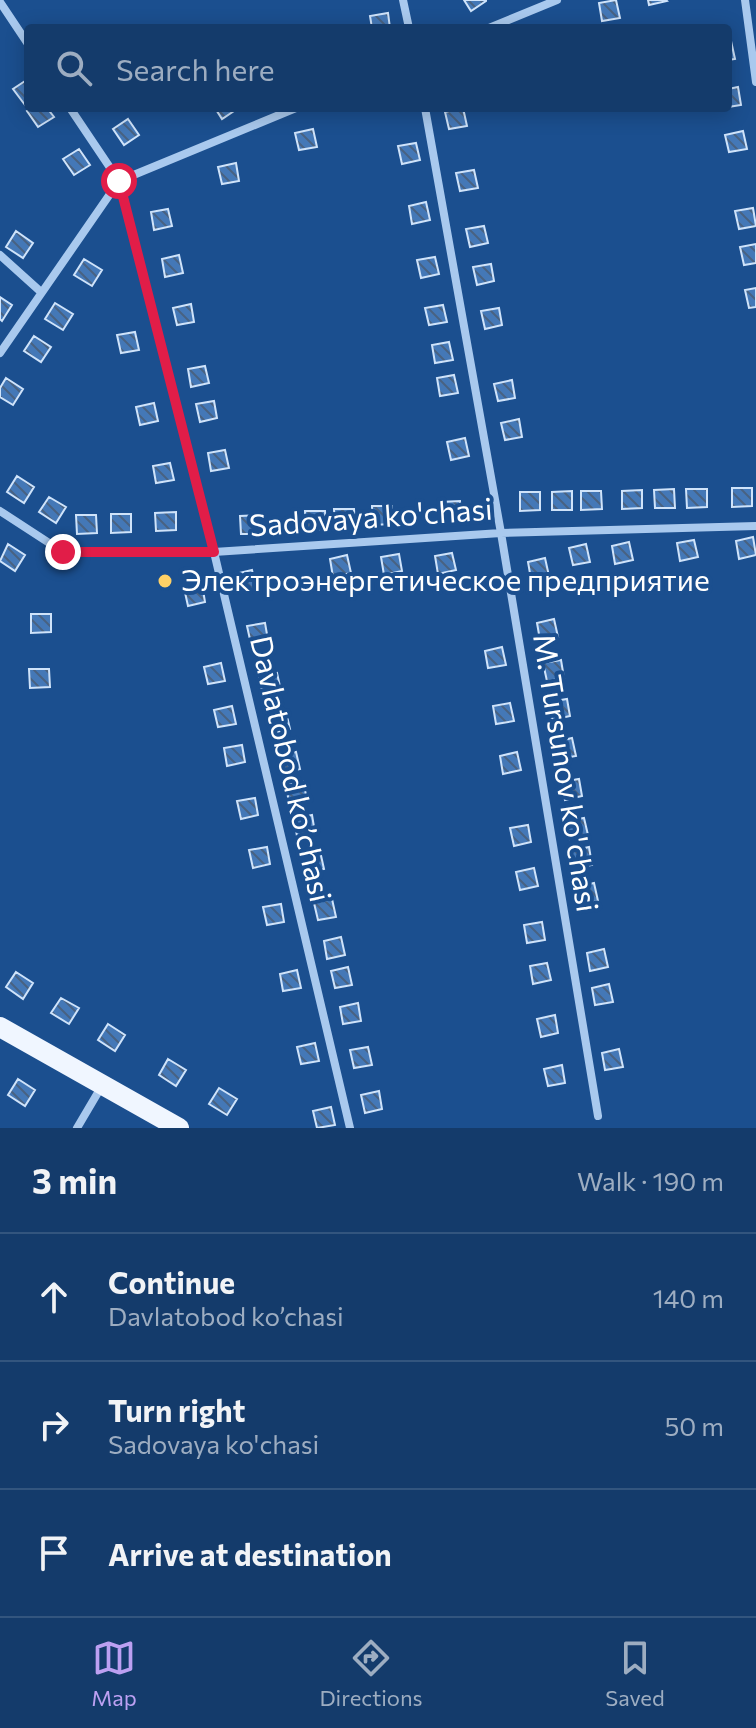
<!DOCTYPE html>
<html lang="en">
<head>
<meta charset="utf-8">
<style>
	:root { --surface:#143b6b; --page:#214673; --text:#f1f3f6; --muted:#9dadc1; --line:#33557e; --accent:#bca0f2 }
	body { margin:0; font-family:Commissioner,sans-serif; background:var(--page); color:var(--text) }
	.stop { position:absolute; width:24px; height:24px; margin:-18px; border:6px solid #e11d48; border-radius:50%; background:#fff }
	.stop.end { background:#e11d48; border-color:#fff; box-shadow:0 2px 8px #0008 }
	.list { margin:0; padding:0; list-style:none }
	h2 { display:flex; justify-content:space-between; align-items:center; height:104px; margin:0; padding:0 32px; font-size:34px }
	h2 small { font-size:26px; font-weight:400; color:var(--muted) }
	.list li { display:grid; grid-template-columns:52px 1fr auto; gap:24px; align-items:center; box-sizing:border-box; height:128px; padding:0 32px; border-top:2px solid var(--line) }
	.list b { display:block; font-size:30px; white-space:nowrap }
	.list p { margin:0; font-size:26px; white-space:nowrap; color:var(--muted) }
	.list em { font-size:26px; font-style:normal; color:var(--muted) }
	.icon { flex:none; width:44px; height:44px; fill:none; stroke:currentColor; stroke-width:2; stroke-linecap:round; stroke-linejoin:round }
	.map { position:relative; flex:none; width:756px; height:1128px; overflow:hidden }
	.search { position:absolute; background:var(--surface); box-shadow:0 4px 20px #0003; left:24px; right:24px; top:24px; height:88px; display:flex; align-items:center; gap:20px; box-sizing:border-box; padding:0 28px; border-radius:8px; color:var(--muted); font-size:30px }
	.sheet { height:488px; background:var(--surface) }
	nav { display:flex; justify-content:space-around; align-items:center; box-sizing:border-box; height:112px; border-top:2px solid var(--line); background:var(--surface); font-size:22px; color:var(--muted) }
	nav a { display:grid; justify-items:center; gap:4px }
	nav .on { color:var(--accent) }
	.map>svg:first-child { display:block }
	.building { fill:url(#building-back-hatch); stroke:#cfe3fa; stroke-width:2 }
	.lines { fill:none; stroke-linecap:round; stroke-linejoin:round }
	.minor { stroke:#a9c9ee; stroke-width:8 }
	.primary { stroke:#f0f6ff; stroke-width:20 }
	.route { stroke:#e11d48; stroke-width:10 }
	.poi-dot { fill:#ffd166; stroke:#1b4f8f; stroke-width:3 }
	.labels { text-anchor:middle; stroke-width:8; stroke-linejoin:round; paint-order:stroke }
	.street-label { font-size:30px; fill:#fff; stroke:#1b4f8f }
	.poi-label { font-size:30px; fill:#fff; stroke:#1b4f8f; text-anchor:start }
</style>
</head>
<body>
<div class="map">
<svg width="756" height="1128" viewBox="0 0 756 1128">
	<defs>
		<pattern id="building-back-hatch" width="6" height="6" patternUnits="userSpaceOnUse" patternTransform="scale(2)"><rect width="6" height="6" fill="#4478b7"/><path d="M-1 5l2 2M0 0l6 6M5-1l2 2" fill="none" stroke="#486282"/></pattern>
	</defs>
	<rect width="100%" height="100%" fill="#1b4f8f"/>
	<!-- building -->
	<path class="building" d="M464 0H486V1L471 11Z
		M616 0 620 18 602 21 599 3Z
		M648 0H666L667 1 649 5Z
		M388 13 390 28H372L370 16Z
		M731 41 735 59 728 60V42Z
		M28 79V103L25 105 13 89Z
		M738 87 741 105 728 107V89Z
		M32 108H47L54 117 38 127 27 111Z
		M215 108H237V109L222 119Z
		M463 108 467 126 449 129 445 112Z
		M128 119 139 135 124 145 113 129Z
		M313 129 317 147 299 150 295 133Z
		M743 131 747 149 729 152 725 135Z
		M416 143 420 160 402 164 398 146Z
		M79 149 90 165 74 175 63 159Z
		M236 163 239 181 222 184 218 167Z
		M474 170 478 188 460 191 456 173Z
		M426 202 430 220 412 224 409 206Z
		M753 208 756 226 739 229 735 211Z
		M168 209 172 226 154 230 151 212Z
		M484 226 488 243 470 247 466 229Z
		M16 231 33 243 23 258 6 247Z
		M756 244V263L744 265 740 247Z
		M179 255 183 273 165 277 162 259Z
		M435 257 439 274 421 278 417 260Z
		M84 259 102 270 92 286 74 275Z
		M491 264 494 281 477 285 473 267Z
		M756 288V307L749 308 745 290Z
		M0 297 12 305 2 321 0 319Z
		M55 303 73 314 63 330 45 319Z
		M191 304 194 322 177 325 173 308Z
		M443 305 447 322 429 325 425 308Z
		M499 308 502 325 485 329 481 311Z
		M135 332 139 350 121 353 117 335Z
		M34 336 51 347 41 362 24 351Z
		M449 342 453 360 435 363 432 345Z
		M205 366 209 383 191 387 188 369Z
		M454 375 458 393 440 396 437 378Z
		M6 378 23 389 13 405 0 397V388Z
		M512 380 515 398 498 401 494 384Z
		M214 401 217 418 200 422 196 404Z
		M154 403 158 421 140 425 136 407Z
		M519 419 522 437 505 440 501 423Z
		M465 438 469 456 451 460 447 442Z
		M225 450 229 468 211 471 208 453Z
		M170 463 174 480 156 483 153 466Z
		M17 476 34 487 24 503 7 492Z
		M732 488H752V506L732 507Z
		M674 489 675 508H655L654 490Z
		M686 489H707V507L687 508Z
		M642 490V508L622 509V491Z
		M572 491V510H552V492Z
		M581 491H601L602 509 581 510Z
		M520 492H540V510L520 511Z
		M49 497 66 507 56 523 39 512Z
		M460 501 461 519 441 520 440 502Z
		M372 506H392V524L372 525Z
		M334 509H354L355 527 335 528Z
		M305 511H325L326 529 306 530Z
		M176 512V530L156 531 155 513Z
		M111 514H131V532L111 533Z
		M76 515H96L97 533 77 534Z
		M261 515V534H241L240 516Z
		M753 537 756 555 739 559 736 541Z
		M694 540 698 557 680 561 677 543Z
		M629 542 633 560 615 564 612 546Z
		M8 544 25 555 15 571 0 561Z
		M586 544 590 562 573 565 569 548Z
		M452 553 456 570 438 574 435 556Z
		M399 554 402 571 384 575 381 557Z
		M347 555 351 573 333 577 330 559Z
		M545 558 549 576 531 579 528 562Z
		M252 570 256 588 238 591 235 574Z
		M202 584 205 602 188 606 184 588Z
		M31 614H51V632L31 633Z
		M554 619 558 637 540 640 537 623Z
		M265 623 268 640 251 644 247 626Z
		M502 647 506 665 488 668 485 651Z
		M561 660 564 678 547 681 543 663Z
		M221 663 225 681 208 684 204 667Z
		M29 669H49L50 687 30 688Z
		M277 673 281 691 263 694 259 677Z
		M567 699 570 716 552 720 549 702Z
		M510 703 514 721 496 724 493 706Z
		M232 706 236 724 218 727 214 710Z
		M286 712 290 729 272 733 269 715Z
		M572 738 576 756 558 759 555 742Z
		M242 745 245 762 227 766 224 748Z
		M296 752 300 769 282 773 279 755Z
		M517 752 521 770 503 774 500 756Z
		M579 779 582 796 565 800 561 782Z
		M303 782 307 799 289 803 286 785Z
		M255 798 258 815 241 819 237 801Z
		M312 815 315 833 297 836 294 819Z
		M584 818 588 835 570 839 567 821Z
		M528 825 531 842 514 846 510 828Z
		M267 847 270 864 253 868 249 850Z
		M589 847 592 865 575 868 571 851Z
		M320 851 324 869 306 872 303 855Z
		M534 868 538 886 520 890 516 872Z
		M594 883 598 901 580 905 577 887Z
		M332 899 336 917 318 920 314 903Z
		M281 904 284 922 267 925 263 907Z
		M542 922 545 940 527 943 524 925Z
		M341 937 345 955 327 959 324 941Z
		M604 949 608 967 590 971 587 953Z
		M547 963 551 980 533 984 530 966Z
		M348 967 352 985 335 988 331 971Z
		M297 970 301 988 283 991 280 974Z
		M16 972 33 983 23 999 6 987Z
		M609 984 613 1002 595 1005 592 988Z
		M61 998 79 1008 69 1024 51 1013Z
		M358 1003 361 1021 343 1024 340 1007Z
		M555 1015 558 1033 541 1037 537 1019Z
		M108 1024 125 1035 115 1051 98 1040Z
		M315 1043 319 1061 301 1064 297 1047Z
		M368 1047 372 1065 354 1068 350 1050Z
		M619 1049 623 1067 605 1070 602 1053Z
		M168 1059 186 1070 176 1086 159 1075Z
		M562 1065 565 1083 548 1086 544 1069Z
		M18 1079 35 1090 25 1106 8 1095Z
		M219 1088 237 1099 227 1115 209 1104Z
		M379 1091 382 1109 365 1113 361 1095Z
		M331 1107 335 1125 317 1128 313 1111Z"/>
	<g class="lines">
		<!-- minor -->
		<path class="minor" d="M403 0 409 28
			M745 0 756 82
			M0 2 28 44
			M489 28 557 0
			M70 108 119 181 214 552 350 1128
			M425 108 501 533 598 1116
			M0 255 41 292
			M0 353 119 181 296 108
			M0 511 63 552H214L501 533 756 526
			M77 1128 103 1084"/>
		<!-- primary -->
		<path class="primary" d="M0 1027 179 1128"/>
	</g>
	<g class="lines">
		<!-- route -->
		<path class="route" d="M63 552H214L119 181"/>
	</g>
	<!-- markers -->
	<circle class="poi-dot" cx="165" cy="581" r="8"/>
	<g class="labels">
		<!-- street labels -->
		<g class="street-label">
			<text transform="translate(371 518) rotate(-4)" y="10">Sadovaya ko'chasi</text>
			<text transform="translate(290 769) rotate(77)" y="10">Davlatobod ko’chasi</text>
			<text transform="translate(565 773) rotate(81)" y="10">M. Tursunov ko'chasi</text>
		</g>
		<!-- poi labels -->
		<g class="poi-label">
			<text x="181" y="591">Электроэнергетическое предприятие</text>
		</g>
	</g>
</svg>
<div class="stop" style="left:119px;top:181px"></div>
<div class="stop end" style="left:63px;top:552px"></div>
<div class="search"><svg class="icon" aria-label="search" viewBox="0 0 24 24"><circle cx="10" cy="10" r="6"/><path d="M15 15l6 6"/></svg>Search here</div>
</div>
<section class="sheet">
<h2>3 min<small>Walk · 190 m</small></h2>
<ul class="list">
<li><svg class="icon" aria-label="ahead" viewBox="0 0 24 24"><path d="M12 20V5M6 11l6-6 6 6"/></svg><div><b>Continue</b><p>Davlatobod ko’chasi</p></div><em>140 m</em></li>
<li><svg class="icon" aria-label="right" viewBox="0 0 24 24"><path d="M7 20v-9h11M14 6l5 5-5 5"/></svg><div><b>Turn right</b><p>Sadovaya ko'chasi</p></div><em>50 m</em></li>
<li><svg class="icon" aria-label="arrive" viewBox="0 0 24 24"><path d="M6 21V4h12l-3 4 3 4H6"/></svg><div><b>Arrive at destination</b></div></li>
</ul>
</section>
<nav>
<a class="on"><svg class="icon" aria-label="map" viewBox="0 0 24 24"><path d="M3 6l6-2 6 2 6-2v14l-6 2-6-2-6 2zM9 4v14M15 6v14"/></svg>Map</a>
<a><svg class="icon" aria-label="directions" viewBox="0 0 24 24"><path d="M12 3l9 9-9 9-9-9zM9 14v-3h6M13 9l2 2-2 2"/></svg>Directions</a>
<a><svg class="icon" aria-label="saved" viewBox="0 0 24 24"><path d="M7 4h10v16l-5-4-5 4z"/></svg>Saved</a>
</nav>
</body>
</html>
